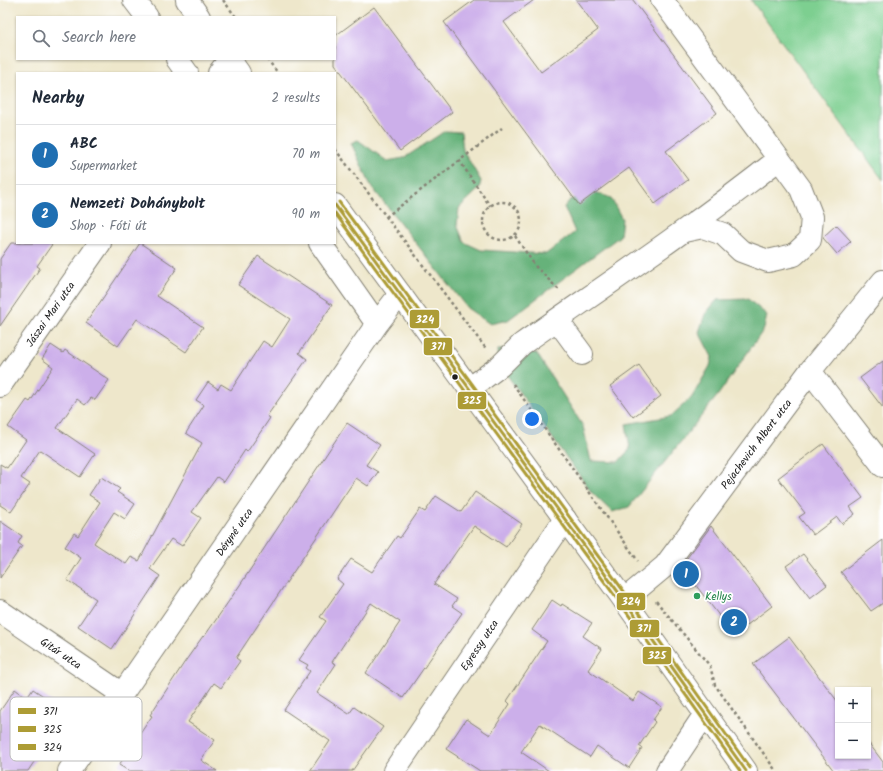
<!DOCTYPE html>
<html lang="en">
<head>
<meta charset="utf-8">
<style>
	:root { --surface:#fff; --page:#f6f6f7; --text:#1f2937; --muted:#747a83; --line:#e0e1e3; --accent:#1f6fb2 }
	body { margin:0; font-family:Kalam,sans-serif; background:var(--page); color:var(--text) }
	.controls { position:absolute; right:12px; bottom:12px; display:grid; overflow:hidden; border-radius:0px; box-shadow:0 1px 3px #0004 }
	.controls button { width:36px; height:36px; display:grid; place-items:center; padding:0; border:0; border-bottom:1px solid var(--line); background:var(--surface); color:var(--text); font:20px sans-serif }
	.you { position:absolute; left:532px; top:419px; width:14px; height:14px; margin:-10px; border:3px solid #fff; border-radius:50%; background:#1a73e8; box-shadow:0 0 0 6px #1a73e833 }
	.badge { display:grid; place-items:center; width:26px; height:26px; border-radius:50%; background:var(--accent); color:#fff; font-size:13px; font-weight:700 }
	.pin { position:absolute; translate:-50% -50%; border:2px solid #fff; box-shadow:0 1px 4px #0006 }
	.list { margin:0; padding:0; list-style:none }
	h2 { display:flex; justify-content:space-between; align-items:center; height:52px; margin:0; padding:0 16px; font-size:17px }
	h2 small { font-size:13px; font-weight:400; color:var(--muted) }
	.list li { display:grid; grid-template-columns:26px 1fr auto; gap:12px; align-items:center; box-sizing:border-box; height:60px; padding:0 16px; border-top:1px solid var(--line) }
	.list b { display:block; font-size:15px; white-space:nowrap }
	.list p { margin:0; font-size:13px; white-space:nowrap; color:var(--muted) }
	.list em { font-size:13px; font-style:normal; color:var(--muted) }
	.icon { flex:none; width:22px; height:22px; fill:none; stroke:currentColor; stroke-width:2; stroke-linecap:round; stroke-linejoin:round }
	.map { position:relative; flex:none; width:883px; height:771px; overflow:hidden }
	.search { position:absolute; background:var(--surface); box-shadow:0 1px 3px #0004; left:16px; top:16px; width:320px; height:44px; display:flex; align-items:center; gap:10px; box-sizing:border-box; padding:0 14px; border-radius:0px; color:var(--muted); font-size:15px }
	.panel { position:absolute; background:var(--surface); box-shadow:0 1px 3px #0004; left:16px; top:72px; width:320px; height:172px; border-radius:0px }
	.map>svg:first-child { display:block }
	.green { fill:#7dcf90; stroke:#4c7656 }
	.forest { fill:#66b27a; stroke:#41674b }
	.building { fill:#ccafea }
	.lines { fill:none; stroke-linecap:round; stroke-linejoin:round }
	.minor-casing { stroke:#858274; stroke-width:24 }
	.major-casing { stroke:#858274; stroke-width:24 }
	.path { stroke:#858274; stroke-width:2.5; stroke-dasharray:3 3; stroke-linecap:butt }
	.minor { stroke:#fff; stroke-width:22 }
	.major { stroke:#fff; stroke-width:22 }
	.bus-1-casing { stroke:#fff; stroke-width:6 }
	.bus-2-casing { stroke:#fff; stroke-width:6 }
	.bus-3-casing { stroke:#fff; stroke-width:6 }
	.bus-1 { stroke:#ad9c35; stroke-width:3 }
	.bus-2 { stroke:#ad9c35; stroke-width:3 }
	.bus-3 { stroke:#ad9c35; stroke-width:3 }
	.bus-dot { fill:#1c1c1c; stroke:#fff; stroke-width:1.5 }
	.leisure-dot { fill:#2e9e5b; stroke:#fff; stroke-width:1.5 }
	.labels { text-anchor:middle; stroke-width:3.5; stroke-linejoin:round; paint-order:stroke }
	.street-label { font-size:11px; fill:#1c1c1c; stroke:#fff }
	.leisure-label { font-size:11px; fill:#27864d; stroke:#fff; text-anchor:start }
	.key { fill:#fff; stroke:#bbb; stroke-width:1 }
	.key-label { font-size:11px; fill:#1c1c1c }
	.line-badge { stroke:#fff; stroke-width:1.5 }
	.badge-label { font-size:11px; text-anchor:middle; font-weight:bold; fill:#fff }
</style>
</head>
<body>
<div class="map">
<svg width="883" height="771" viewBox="0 0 883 771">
	<rect width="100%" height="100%" fill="#fff"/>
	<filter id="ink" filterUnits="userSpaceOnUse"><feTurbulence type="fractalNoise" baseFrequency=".025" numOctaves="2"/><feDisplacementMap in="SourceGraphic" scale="8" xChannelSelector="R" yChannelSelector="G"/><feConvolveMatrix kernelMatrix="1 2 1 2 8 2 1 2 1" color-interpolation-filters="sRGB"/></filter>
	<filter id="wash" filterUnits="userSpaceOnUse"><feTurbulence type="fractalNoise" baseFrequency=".012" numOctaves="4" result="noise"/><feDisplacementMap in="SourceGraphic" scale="16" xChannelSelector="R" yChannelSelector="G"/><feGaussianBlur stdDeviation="0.9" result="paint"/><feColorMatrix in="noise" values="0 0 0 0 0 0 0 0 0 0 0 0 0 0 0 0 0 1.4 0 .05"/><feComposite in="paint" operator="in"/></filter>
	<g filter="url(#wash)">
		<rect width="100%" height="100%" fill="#eee7cb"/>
		<!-- green -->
		<path class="green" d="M751 0H883V180Z"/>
		<!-- forest -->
		<path class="forest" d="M445 131 461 132 463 150 481 181 479 189 459 208 457 225 464 242 481 250 546 254 575 232 564 207 570 200 595 192 611 198 622 219 620 236 508 320 490 324 467 308 371 186 351 143 358 140 387 161 404 158Z
			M748 299 767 315 764 329 718 395 629 507 612 512 592 493 499 364 498 350 511 347 537 354 583 426 591 461 618 462 630 449 626 424 671 416 692 397 710 366 712 357 699 332 705 314 717 300Z"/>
		<g id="blocks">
			<!-- building -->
			<path class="building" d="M474 0H534L504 22 541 72 598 30 576 0H633L717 113 666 151 688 180 655 204 629 168 579 205 444 22Z
				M374 7 452 112 400 151 335 64V36Z
				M836 225 851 241 837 254 823 238V237Z
				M11 243H53L37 266 40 268 0 326V259Z
				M140 243 177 268 157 296 203 327 186 352 137 319 118 346 86 323Z
				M258 256 332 305 299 353 307 359 267 416 270 418 247 452 245 450 224 482 217 477 192 512 201 518 182 546 171 539 150 569 160 576 112 649 78 626 96 599 67 580 81 558 65 547 74 533 78 536 100 502 89 495 101 477 120 489 117 492 135 504 125 519 114 512 94 543 126 564 131 557 139 561 202 443 186 433 204 405 196 400 208 382 218 389 221 384 231 390 263 341 272 347 290 319 238 285Z
				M51 345 63 353 65 350 109 380 95 400 91 398 85 405 77 399 57 428 95 454 80 477 40 450 21 478 30 484 11 512 0 505V464L7 468 26 440 8 427 27 400 30 402 53 367 42 359Z
				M883 361V408L860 378Z
				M639 365 661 396 633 417 610 386Z
				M347 423 380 445 366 465 378 472 368 486 356 478 236 658 240 661 221 688 214 683 188 722 215 740 201 760 217 771H129L119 765 152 716 150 715 184 663 203 636 204 637 240 585Z
				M823 444 863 498 850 507 855 514 842 524 837 517 813 535 799 517 805 513 778 478Z
				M475 492 522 524 506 547 474 526 434 584 457 599 452 606 462 613 403 698 366 673 400 622 371 603 332 662 336 664 317 693 349 714 354 707 383 727 352 771H310L330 741 284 710 310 671 306 668 308 665 299 660 326 621 320 617 343 584 337 579 351 559 372 572 397 536 400 538 420 509 425 512 436 496 461 512Z
				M0 521 22 536 18 543 22 546 0 578Z
				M711 526 772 606 734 635 681 566Z
				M883 540V603L871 611 841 572Z
				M803 554 827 585 810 598 786 566Z
				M552 600 561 606 562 604 592 623 583 636 602 649 588 670 633 701 639 692 662 707 653 720 655 722 639 746 642 748 629 768 597 746 590 757 540 724 521 752 549 771H480L446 749 466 719 490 735 510 704 507 701 547 641 532 630Z
				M789 637 838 702V756H868V742L883 762V771H834L753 664Z
				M15 689 27 698 33 689 67 712 28 771H0V711Z"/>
		</g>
	</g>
	<g filter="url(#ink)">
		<use href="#blocks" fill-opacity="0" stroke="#858274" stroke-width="1"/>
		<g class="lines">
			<defs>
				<path id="minor" d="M134 0 147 17
					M177 59 187 73
					M219 73 230 59
					M684 231 703 227 723 234 741 251 768 261 794 255 810 240 812 217 801 189 779 159
					M320 243 377 324
					M557 320 582 354
					M810 371 883 466
					M0 386 100 243
					M469 389 500 366 522 344C609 283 696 225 779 159L662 0
					M624 600 665 566 810 371 883 281
					M0 611 122 694
					M69 771 377 324 400 294
					M394 771 565 519
					M667 771 705 714"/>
				<path id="major" d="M187 0 199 17
					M229 59 239 73
					M335 205 624 600 746 771"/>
			</defs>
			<!-- minor casing -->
			<use href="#minor" class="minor-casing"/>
			<!-- major casing -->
			<use href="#major" class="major-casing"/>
			<!-- path -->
			<path class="path" d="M223 0 236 17
				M267 59 278 73
				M335 149 487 350
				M459 160 490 206
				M483 221a19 19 0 1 1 38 0a19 19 0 1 1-38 0Z
				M386 217 502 128
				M515 236 536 267 560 291
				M513 384 638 561
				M656 601 710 666 715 685 776 771"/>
			<!-- minor -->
			<use href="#minor" class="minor"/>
			<!-- major -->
			<use href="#major" class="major"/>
			<defs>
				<path id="bus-1" d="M335 205 624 600 746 771"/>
				<path id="bus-2" d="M335 213 620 603 740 771"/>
				<path id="bus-3" d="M339 202 628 597 750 768"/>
			</defs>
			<!-- bus-1 casing -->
			<use href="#bus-1" class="bus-1-casing"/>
			<!-- bus-2 casing -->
			<use href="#bus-2" class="bus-2-casing"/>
			<!-- bus-3 casing -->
			<use href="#bus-3" class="bus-3-casing"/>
			<!-- bus-1 -->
			<use href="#bus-1" class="bus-1"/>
			<!-- bus-2 -->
			<use href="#bus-2" class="bus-2"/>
			<!-- bus-3 -->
			<use href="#bus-3" class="bus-3"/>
		</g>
	</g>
	<!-- markers -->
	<circle class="bus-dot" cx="455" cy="377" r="3.5"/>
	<circle class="leisure-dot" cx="697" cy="596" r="4"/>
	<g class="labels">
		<!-- street labels -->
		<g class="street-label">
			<text transform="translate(50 314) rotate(-55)" y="4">Jászai Mari utca</text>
			<text transform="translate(756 444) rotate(-53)" y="4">Pejachevich Albert utca</text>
			<text transform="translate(234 532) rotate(-55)" y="4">Déryné utca</text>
			<text transform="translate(479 645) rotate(-56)" y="4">Egressy utca</text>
			<text transform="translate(61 653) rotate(34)" y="4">Gitár utca</text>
		</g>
		<!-- leisure labels -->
		<g class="leisure-label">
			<text x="705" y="600">Kellys</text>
		</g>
	</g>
	<!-- legend -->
	<rect x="10" y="697" width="132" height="64" rx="6" class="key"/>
	<rect x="18" y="708" width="18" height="6" fill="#ad9c35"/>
	<rect x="18" y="726" width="18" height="6" fill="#ad9c35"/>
	<rect x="18" y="744" width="18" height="6" fill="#ad9c35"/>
	<g class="key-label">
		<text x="43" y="715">371</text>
		<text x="43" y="733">325</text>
		<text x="43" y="751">324</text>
	</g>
	<g class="line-badge">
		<rect x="409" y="309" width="31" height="20" rx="4" fill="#ad9c35"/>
		<rect x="423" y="337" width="30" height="19" rx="4" fill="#ad9c35"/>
		<rect x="457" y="391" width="30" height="19" rx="4" fill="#ad9c35"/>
		<rect x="616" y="592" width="30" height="19" rx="4" fill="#ad9c35"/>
		<rect x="629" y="619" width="31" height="19" rx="4" fill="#ad9c35"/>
		<rect x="642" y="646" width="30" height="19" rx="4" fill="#ad9c35"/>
	</g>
	<g class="badge-label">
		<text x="425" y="323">324</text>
		<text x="438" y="350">371</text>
		<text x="472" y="404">325</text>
		<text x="631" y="605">324</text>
		<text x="644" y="632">371</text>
		<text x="657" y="659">325</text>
	</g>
</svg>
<div class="controls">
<button>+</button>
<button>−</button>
</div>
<div class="you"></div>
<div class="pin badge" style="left:686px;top:574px">1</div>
<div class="pin badge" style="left:734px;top:622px">2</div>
<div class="search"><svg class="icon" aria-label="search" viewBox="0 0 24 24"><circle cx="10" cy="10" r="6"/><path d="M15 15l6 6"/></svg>Search here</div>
<section class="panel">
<h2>Nearby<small>2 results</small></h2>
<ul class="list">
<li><span class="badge">1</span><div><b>ABC</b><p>Supermarket</p></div><em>70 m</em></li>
<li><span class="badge">2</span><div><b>Nemzeti Dohánybolt</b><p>Shop · Fóti út</p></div><em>90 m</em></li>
</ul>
</section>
</div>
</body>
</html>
